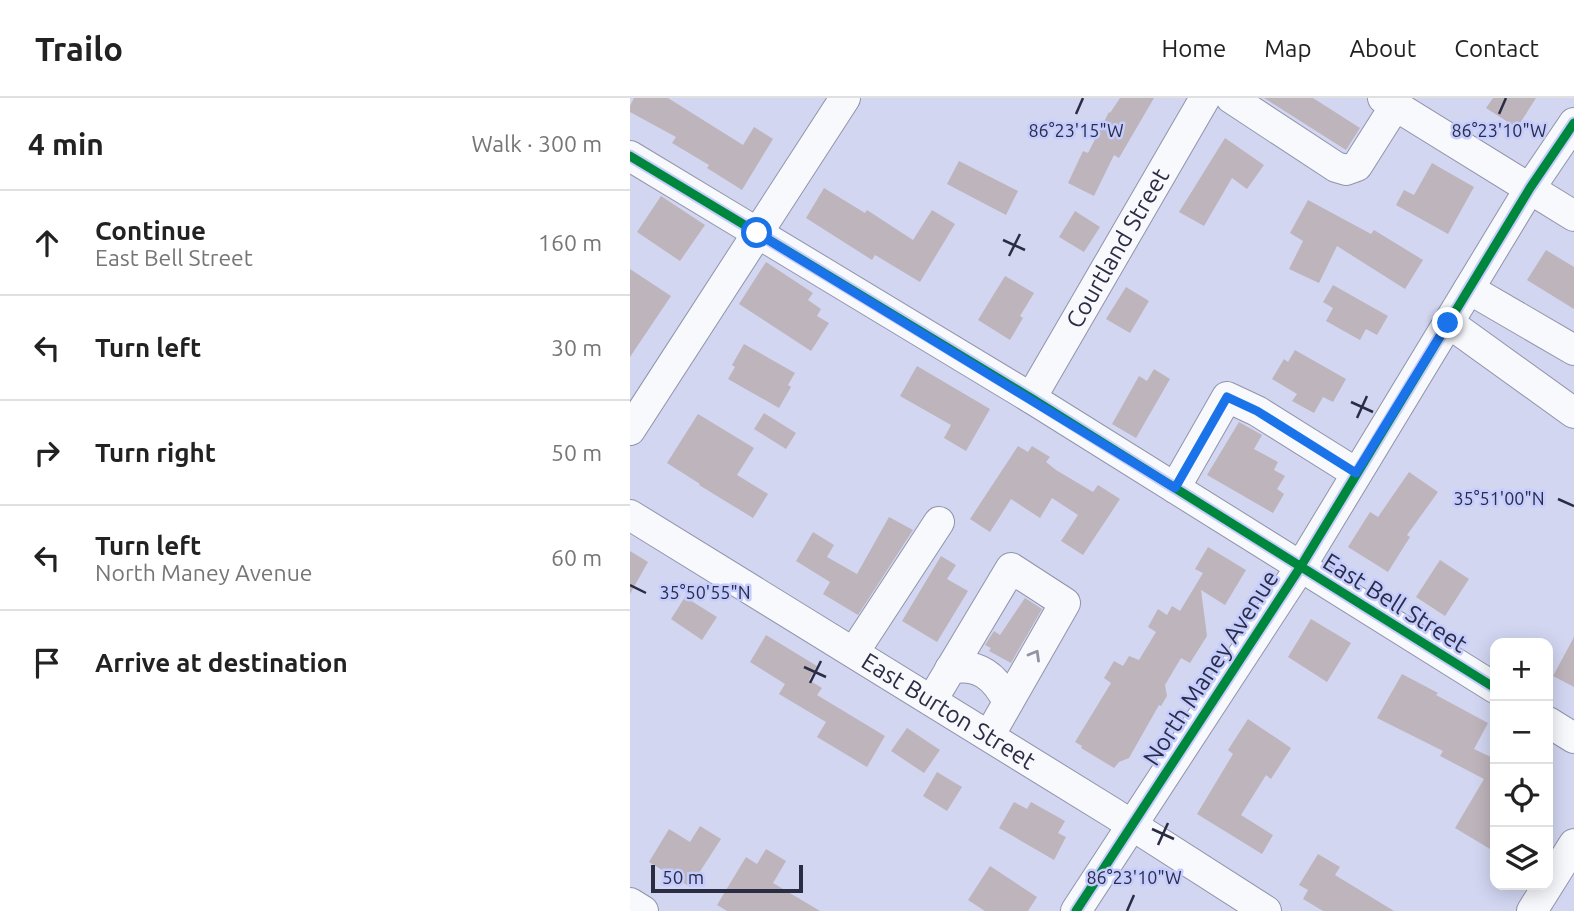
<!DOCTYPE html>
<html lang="en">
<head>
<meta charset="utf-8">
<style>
	:root { --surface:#fff; --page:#f2f2f2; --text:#222; --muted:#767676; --line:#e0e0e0 }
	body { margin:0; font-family:Ubuntu,sans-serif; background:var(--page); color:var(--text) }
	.controls { position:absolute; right:21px; bottom:21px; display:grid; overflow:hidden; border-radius:14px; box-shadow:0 4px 18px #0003 }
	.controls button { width:63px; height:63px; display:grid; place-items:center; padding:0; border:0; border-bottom:2px solid var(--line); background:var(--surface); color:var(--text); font:35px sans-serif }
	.scale { position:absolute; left:21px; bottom:18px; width:152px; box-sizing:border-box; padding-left:7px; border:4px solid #2b2d45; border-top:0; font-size:19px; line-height:24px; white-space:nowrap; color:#2b2d45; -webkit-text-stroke:5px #c5ccfe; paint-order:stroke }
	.stop { position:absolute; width:21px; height:21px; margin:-16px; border:5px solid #1a73e8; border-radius:50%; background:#fff }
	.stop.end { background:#1a73e8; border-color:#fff; box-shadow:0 2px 7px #0008 }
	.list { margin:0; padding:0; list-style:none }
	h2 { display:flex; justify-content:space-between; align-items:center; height:91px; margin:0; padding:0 28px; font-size:30px }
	h2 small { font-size:23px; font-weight:400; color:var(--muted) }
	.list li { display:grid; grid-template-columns:46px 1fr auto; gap:21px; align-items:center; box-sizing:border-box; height:105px; padding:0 28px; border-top:2px solid var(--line) }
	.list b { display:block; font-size:26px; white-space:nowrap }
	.list p { margin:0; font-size:23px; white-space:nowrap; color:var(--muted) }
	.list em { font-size:23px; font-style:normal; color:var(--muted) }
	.icon { flex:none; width:38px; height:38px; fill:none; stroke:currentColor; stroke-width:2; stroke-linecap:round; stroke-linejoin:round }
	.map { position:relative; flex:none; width:944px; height:813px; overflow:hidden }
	header { display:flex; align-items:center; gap:42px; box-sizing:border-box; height:98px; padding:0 35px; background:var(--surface); border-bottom:2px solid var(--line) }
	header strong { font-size:33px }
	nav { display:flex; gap:38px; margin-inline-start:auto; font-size:24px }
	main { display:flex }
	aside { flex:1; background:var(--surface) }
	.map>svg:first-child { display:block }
	.building { fill:#beb4bc }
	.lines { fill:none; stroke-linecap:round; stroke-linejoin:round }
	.minor-casing { stroke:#9193aa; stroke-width:32 }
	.minor { stroke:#f8f9fd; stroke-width:30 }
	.cycleway-casing { stroke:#c5ccfe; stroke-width:13 }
	.cycleway { stroke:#00873e; stroke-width:9 }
	.oneway { stroke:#9293a1 }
	.route { stroke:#1a73e8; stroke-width:9 }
	.ticks { fill:none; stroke:#2b2d45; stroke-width:2.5 }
	.labels { text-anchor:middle; stroke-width:5; stroke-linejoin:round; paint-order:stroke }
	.street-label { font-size:24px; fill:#2b2d45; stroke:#c5ccfe }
	.ticks-label { font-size:18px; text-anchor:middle; fill:#2b2d45; stroke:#c5ccfe; stroke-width:5; stroke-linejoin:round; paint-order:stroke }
</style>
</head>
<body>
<header>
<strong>Trailo</strong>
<nav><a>Home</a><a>Map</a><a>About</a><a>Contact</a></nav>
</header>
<main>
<aside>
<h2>4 min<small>Walk · 300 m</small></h2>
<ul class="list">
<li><svg class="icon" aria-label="ahead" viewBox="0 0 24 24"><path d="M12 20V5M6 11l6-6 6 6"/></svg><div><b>Continue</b><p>East Bell Street</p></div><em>160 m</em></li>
<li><svg class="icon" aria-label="left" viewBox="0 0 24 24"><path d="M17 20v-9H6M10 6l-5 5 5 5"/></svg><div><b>Turn left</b></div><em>30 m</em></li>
<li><svg class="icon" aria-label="right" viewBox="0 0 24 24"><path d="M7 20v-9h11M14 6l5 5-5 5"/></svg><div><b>Turn right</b></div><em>50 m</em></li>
<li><svg class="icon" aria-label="left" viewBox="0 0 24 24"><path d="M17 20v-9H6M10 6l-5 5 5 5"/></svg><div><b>Turn left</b><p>North Maney Avenue</p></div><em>60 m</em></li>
<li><svg class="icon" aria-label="arrive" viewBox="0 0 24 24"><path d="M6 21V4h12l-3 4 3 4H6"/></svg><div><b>Arrive at destination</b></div></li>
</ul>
</aside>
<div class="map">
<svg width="944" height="813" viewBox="0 0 944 813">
	<rect width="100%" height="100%" fill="#d2d6f1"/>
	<!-- building -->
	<path class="building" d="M4 0H38L113 47 124 29 143 41 112 92 77 70 79 67 42 45 46 39 0 14V8Z
		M490 0H524L489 60 484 57 464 98 438 85 453 53 458 55 479 14 480 15Z
		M634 0H683L730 30 716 52Z
		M863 0H906L887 30 856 10Z
		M595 40 634 67 617 91 602 80 574 128 549 114Z
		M329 63 388 93 376 117 317 86Z
		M802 65 844 89 818 136 766 107 774 92 784 97Z
		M194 90 235 115 237 112 283 142 302 112 325 126 290 184 245 157 242 162 176 120Z
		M31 98 75 127 50 163 7 134Z
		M678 102 741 136 744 132 793 162 775 191 707 148 689 185 659 171 673 143 660 135Z
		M445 113 470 129 454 154 429 139Z
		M916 152 944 169V211L897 182Z
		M136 164 183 195 178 202 191 211 187 218 199 225 181 253 109 206Z
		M0 171 41 198 0 259Z
		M375 178 404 195 390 218 393 220 380 242 348 222Z
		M703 187 758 218 747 237 736 231 730 242 696 223 703 210 693 204Z
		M496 189 519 203 500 235 476 221Z
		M114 246 165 275 158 287 161 289 149 310 98 281 105 269 102 267Z
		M665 252 716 281 703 304 693 299 684 315 662 303 667 296 642 281 654 261 658 264Z
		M287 268 360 311 336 353 314 340 321 327 270 298Z
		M524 271 540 281 506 340 482 326 509 278 517 283Z
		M134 315 166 335 156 351 124 331Z
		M68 316 124 350 107 377 138 396 123 420 69 387 70 386 37 365Z
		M609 324 632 337 624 351 648 364 644 372 655 378 647 391 654 396 643 415 577 377Z
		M388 348 398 354 402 348 420 359 416 364 426 372 463 394 468 387 490 401 453 457 431 443 448 417 422 400 410 420 381 401 360 434 340 421Z
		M779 374 808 394 777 437 780 439 758 474 718 449 740 414 748 419Z
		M259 419 283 432 228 517 193 496 200 484 166 463 183 434 204 447 197 459 227 476Z
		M578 449 616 472 595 507 571 492 577 538 560 565 551 560 535 587 537 598 531 608 529 607 499 660 489 664 484 670 451 650 452 648 445 644 481 585 474 580 484 563 493 568 499 558 509 562 526 534 518 529 528 511 537 517 542 508 550 513 573 475 565 471Z
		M0 453 18 464 0 496Z
		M311 458 326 467 317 481 338 493 307 544 272 523Z
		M810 462 839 481 815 518 786 499Z
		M55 499 87 519 72 542 41 521Z
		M395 500 412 511 381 565 359 553 361 550 355 547 364 533 370 537Z
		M681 521 721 545 697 584 658 559Z
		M136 537 187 568 179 582 192 590 187 597 255 638 237 669 187 639 196 624 149 596 155 586 120 564Z
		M944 539V589L923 578Z
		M772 576 808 595 806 597 858 625 844 651 865 661V754L825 730 854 681 810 658 813 653 747 620Z
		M618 621 661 650 641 681 636 677 611 717 643 737 632 756 567 716 603 656 598 652Z
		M277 630 310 652 294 675 261 653Z
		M307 674 332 689 317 713 293 698Z
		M384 704 397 711 401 704 435 723 428 735 436 739 424 762 369 730Z
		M70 728 91 741 60 789 19 764 39 731 60 744Z
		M136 751 156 763 143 785 190 813H97L87 807 116 759 127 766Z
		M688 756 710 769 705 777 764 813H693L673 801 678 792 669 787Z
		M360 768 407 799 398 813H355L338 802Z"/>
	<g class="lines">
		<defs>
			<g id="minor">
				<path d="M601 0 706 69 716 72 727 68 765 8"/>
				<path d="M753 0 944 118"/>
				<path d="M0 58 401 300 865 590"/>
				<path d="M839 191 944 252"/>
				<path d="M819 225 944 315"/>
				<path id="s1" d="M401 300 575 0"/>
				<path d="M0 332 215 0"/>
				<path d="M545 390 597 299 627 313 726 375"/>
				<path id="s2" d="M0 417 483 715 636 813"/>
				<path d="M224 554 309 424"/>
				<path d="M320 571C349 564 366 580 378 604"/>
				<path d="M302 602 381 470 435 505 359 638"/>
				<path d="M918 624 944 640"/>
				<path d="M0 805 13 813"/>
				<path d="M446 813 671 468 900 90 944 25"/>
				<path d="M902 813 944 746"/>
			</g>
		</defs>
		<!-- minor casing -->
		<use href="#minor" class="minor-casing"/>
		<!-- minor -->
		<use href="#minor" class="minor"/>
		<defs>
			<path id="cycleway" d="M0 58 401 300 865 590
				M446 813 671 468 900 90 944 25"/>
		</defs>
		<!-- cycleway casing -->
		<use href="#cycleway" class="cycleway-casing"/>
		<!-- cycleway -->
		<use href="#cycleway" class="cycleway"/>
	</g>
	<!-- one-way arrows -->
	<defs><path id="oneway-chevron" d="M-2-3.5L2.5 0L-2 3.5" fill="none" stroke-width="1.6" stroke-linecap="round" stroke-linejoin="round" transform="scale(1.75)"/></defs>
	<use class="oneway" href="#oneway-chevron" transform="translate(405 557) rotate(-60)"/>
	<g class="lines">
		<!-- route -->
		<path class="route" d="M127 135 545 390 597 299 627 313 726 375 818 225"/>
	</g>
	<!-- ticks -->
	<path class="ticks" d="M446 16 453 0M869 16 876 0M373 142 395 152M379 158 390 136M721 304 743 314M727 320 737 298M928 401 944 408M0 487 16 495M174 569 196 579M180 585 191 563M522 731 544 741M528 747 538 725M497 813 504 797"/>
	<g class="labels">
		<!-- street labels -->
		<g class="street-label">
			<text dy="8" stroke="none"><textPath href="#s1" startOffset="173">Courtland Street</textPath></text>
			<text transform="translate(765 505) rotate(32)" y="8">East Bell Street</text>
			<text transform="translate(581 570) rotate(-57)" y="8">North Maney Avenue</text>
			<text dy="8" stroke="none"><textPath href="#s2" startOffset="374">East Burton Street</textPath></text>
		</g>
	</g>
	<g class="ticks-label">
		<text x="446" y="39">86°23'15"W</text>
		<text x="869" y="39">86°23'10"W</text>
		<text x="869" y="407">35°51'00"N</text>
		<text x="75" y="501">35°50'55"N</text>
		<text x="504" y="786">86°23'10"W</text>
	</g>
</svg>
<div class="controls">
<button>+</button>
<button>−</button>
<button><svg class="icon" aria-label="locate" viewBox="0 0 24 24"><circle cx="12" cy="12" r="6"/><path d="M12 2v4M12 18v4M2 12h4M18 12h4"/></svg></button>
<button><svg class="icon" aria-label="layers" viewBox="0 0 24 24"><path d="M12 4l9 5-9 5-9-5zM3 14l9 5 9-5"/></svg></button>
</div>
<div class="scale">50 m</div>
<div class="stop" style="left:127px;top:135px"></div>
<div class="stop end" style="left:818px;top:225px"></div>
</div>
</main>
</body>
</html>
